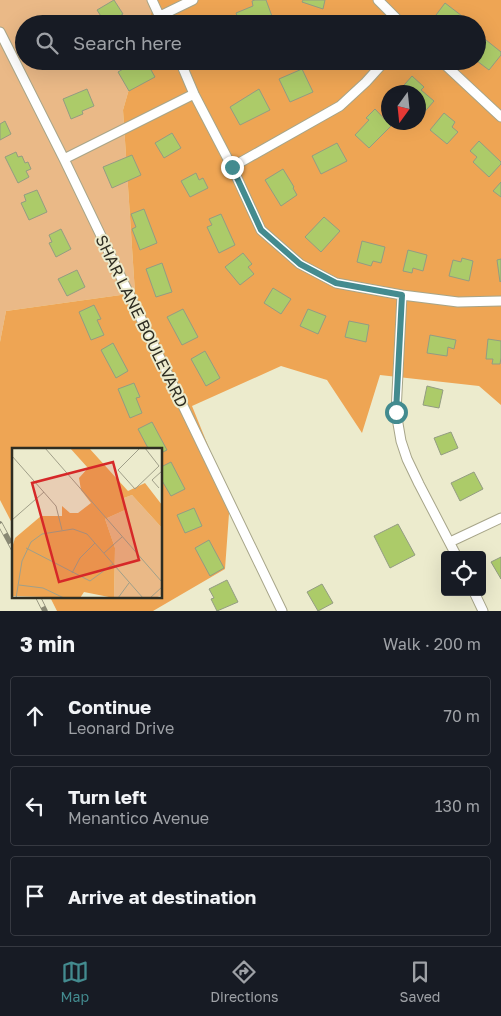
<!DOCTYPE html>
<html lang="en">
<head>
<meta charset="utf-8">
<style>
	:root { --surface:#171b24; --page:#20242c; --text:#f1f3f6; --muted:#9ea1a6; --line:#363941; --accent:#438b8f }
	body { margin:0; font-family:"Golos Text",sans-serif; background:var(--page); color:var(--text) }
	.controls { position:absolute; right:15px; bottom:15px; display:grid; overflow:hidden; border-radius:5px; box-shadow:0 5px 20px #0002 }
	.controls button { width:45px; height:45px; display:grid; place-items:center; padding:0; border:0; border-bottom:1px solid var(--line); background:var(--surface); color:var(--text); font:25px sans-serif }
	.compass { position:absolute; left:381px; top:85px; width:45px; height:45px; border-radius:50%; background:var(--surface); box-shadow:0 5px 20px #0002; rotate:195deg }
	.stop { position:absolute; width:15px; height:15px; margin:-11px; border:4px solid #438b8f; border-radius:50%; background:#fff }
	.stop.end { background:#438b8f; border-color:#fff; box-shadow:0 1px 5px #0008 }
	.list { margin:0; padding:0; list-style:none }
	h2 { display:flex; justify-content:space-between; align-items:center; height:65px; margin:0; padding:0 20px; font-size:21px }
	h2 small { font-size:16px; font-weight:400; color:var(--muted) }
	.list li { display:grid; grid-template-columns:32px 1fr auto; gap:15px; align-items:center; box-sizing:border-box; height:80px; margin:0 10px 10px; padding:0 10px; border:1px solid var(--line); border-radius:5px }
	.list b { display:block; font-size:19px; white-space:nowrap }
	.list p { margin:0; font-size:16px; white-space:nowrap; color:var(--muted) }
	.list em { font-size:16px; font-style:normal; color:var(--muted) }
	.icon { flex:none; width:28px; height:28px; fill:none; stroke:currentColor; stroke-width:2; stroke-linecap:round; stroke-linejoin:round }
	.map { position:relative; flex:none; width:501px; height:611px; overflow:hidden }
	.search { position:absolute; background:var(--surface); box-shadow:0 5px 20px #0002; left:15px; right:15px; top:15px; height:55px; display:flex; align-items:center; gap:12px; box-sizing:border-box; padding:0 18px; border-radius:28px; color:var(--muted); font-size:19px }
	.sheet { height:335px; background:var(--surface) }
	nav { display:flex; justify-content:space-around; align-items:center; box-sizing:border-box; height:70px; border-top:1px solid var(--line); background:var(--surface); font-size:14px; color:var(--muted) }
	nav a { display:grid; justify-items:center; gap:2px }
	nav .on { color:var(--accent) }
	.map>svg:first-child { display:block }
	.green { fill:#eab987 }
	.forest { fill:#eea554; fill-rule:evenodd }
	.building { fill:#accb69; stroke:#939c82 }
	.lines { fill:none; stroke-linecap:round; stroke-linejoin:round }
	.minor-casing { stroke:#a7a589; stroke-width:11 }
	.minor { stroke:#fff; stroke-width:9 }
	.rail-casing { stroke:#898874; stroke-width:5.5 }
	.rail { stroke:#ecebcd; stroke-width:4; stroke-dasharray:11; stroke-linecap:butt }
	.route { stroke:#438b8f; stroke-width:6 }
	.labels { text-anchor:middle; stroke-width:4; stroke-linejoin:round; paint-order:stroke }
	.street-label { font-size:16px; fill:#2e2d22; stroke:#ecebcd }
	.inset-road { fill:none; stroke:#a09f89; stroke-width:1 }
	.view { fill:#d62828; fill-opacity:0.15; stroke:#d62828; stroke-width:2.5 }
	.inset-edge { fill:none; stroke:#2e2d22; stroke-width:2.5 }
</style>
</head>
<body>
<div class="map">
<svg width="501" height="611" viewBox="0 0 501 611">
	<rect width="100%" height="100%" fill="#ecebcd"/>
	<!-- green -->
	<path class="green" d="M0 0H155L148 24H24V61H137L123 110 135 293 6 311 0 342Z"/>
	<!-- forest -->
	<path class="forest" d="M155 0H501V405L479 386 380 375 362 433 327 380 281 366 192 406 230 500 225 569 153 611H57L50 597H161V450H14V527L0 500V342L6 311 135 293 123 110 137 61H477V24H148ZM388 92H418V122H388Z"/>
	<!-- building -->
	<path class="building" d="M114 0 123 14 118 17 123 24H106L97 10Z
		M255 0H266L273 19 261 24H240L236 13 253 6 252 1Z
		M303 0H325L323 9 302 2Z
		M445 3 466 19 462 24H439L433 19Z
		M481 36 501 52V55L489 70 477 61V41Z
		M137 61H146L155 77 129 91 118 72Z
		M302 69 313 92 290 102 279 79Z
		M412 76 424 87 421 90 434 101 421 116 418 114V92H398Z
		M87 89 94 106 82 111 83 114 71 119 63 99Z
		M259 89 270 110 240 125 230 107Z
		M375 109 391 126 369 148 355 135 369 120 366 118Z
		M444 113 455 122 452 127 458 132 447 144 430 130Z
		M5 121 11 134 0 140V124Z
		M172 133 181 148 164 158 155 143Z
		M479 141 501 162V164L489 177 473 162 477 157 470 151Z
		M337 143 347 161 321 174 312 156Z
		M16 152 18 157 22 156 25 163 28 162 31 169 26 171 29 177 18 183 5 157Z
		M132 155 141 175 112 188 103 167Z
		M283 169 294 187 293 188 297 195 281 206 265 180Z
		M196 173 199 180 203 178 208 188 190 197 181 181Z
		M501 182V197L493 191Z
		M37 190 47 212 29 220 21 203 26 201 24 195Z
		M144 209 157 243 140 250 132 229 136 227 131 214Z
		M221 214 235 245 219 253 207 227 212 225 209 219Z
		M324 217 340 231 321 252 305 237Z
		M61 229 71 249 56 257 49 243 52 242 49 235Z
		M362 241 385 247 381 263 373 261 371 266 357 262Z
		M408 250 427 255 423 271 413 268 412 273 403 271Z
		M243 253 252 264 248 267 254 274 240 285 225 267Z
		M462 258 473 261 469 281 449 276 453 260 461 262Z
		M501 259V281L500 282 497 260Z
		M162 263 172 292 156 297 146 269Z
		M77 270 85 287 67 296 58 279Z
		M273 288 291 299 281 314 264 303Z
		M94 305 101 319 97 320 104 335 91 340 79 312Z
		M183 309 198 337 182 345 167 317Z
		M308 309 326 316 318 334 300 326Z
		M349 321 369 325 366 342 345 337Z
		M430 335 456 340 454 349 448 347 447 356 427 353Z
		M488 339 501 341V358L500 364H492L493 359H486Z
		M113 343 128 371 116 378 101 350Z
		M205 351 220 378 206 386 191 359Z
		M134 383 140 397 136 398 142 413 130 418 118 389Z
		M427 386 443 390 439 408 423 405Z
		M152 422 167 450 161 453V450H149L138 429Z
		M451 432 458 448 441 455 434 438Z
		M171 462 185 489 171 496 161 479V467Z
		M474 472 483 489 460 501 451 483Z
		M194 508 202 526 185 533 177 515Z
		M398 524 415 555 390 568 374 536Z
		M209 540 224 568 210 576 195 548Z
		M501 557V579L491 562Z
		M227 580 238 602 217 611 211 599 214 598 209 589Z
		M322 584 333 603 318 611 307 592Z"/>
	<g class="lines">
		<defs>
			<path id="minor" d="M152 0 163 24
				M378 0 402 24
				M160 16 193 0
				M0 32 64 159 282 611
				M180 61 194 94 232 167 261 230 300 264 336 283 402 295 458 302 501 301
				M441 61 501 117
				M64 159 194 94
				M232 167 340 106 366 82 385 61
				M402 295 396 412 401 441 407 459 419 484 456 555
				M450 542 501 518
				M474 592 483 611"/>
		</defs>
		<!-- minor casing -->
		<use href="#minor" class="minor-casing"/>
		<!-- minor -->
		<use href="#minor" class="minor"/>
		<defs>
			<path id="rail" d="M0 524 14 550
				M38 597 45 611"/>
		</defs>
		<!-- rail casing -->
		<use href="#rail" class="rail-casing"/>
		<!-- rail -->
		<use href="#rail" class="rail"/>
	</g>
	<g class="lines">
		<!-- route -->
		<path class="route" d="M232 167 261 230 300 264 336 283 402 295 396 412"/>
	</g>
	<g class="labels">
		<!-- street labels -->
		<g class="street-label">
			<text transform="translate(142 321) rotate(64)" y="6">SHAR LANE BOULEVARD</text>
		</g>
	</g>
	<!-- overview -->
	<g transform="translate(12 448)">
		<rect width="150" height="150" fill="#ecebcd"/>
		<path d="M120 47 150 80V147L143 150H102L103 100 93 71 113 62 112 50Z" fill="#eab987"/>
		<path d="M58 0H77L116 43 133 35 150 57V80L120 47 112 50 113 62 93 71 103 100 102 150 72 144 68 150 0 148V100L3 90 29 68H50V58L58 65H66L79 55 69 42 67 30 76 20Z" fill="#eea554"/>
		<path class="inset-road" d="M33 0 150 134M128 0 106 22 123 41 147 18 133 0M0 8 44 58 50 82M147 40 140 32 150 23M0 72 32 44M14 100 78 133 101 116M92 105 110 89M60 125 68 110 83 95M7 137 31 140 52 150M4 150 10 113 19 94 30 86 61 81 75 86 131 150M106 150 117 135M138 150 150 139"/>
		<path class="view" d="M101 14 127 112 47 134 20 35Z"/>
		<rect width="150" height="150" class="inset-edge"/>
	</g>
</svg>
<div class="controls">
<button><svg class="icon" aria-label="locate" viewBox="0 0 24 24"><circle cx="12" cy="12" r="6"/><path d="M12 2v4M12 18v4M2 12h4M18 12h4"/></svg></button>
</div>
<svg class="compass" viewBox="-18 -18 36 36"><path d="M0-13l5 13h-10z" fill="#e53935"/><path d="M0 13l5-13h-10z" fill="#9ea1a6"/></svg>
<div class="stop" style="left:396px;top:412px"></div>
<div class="stop end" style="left:232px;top:167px"></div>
<div class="search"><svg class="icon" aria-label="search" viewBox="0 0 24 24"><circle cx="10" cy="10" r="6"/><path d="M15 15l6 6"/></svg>Search here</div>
</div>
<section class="sheet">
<h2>3 min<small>Walk · 200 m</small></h2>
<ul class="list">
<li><svg class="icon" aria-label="ahead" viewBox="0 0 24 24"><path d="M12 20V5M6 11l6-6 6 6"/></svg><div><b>Continue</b><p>Leonard Drive</p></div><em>70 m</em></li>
<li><svg class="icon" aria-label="left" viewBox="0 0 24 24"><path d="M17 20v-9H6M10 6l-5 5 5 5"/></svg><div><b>Turn left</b><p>Menantico Avenue</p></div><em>130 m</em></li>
<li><svg class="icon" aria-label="arrive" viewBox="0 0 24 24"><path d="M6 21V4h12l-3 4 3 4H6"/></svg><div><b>Arrive at destination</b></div></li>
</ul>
</section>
<nav>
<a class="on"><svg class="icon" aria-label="map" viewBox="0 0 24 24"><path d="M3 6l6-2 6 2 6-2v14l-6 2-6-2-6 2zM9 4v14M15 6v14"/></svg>Map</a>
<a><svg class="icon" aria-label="directions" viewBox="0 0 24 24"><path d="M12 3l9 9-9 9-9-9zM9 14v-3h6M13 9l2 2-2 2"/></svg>Directions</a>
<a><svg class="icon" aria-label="saved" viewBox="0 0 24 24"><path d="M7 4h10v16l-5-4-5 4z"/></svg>Saved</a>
</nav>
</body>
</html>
